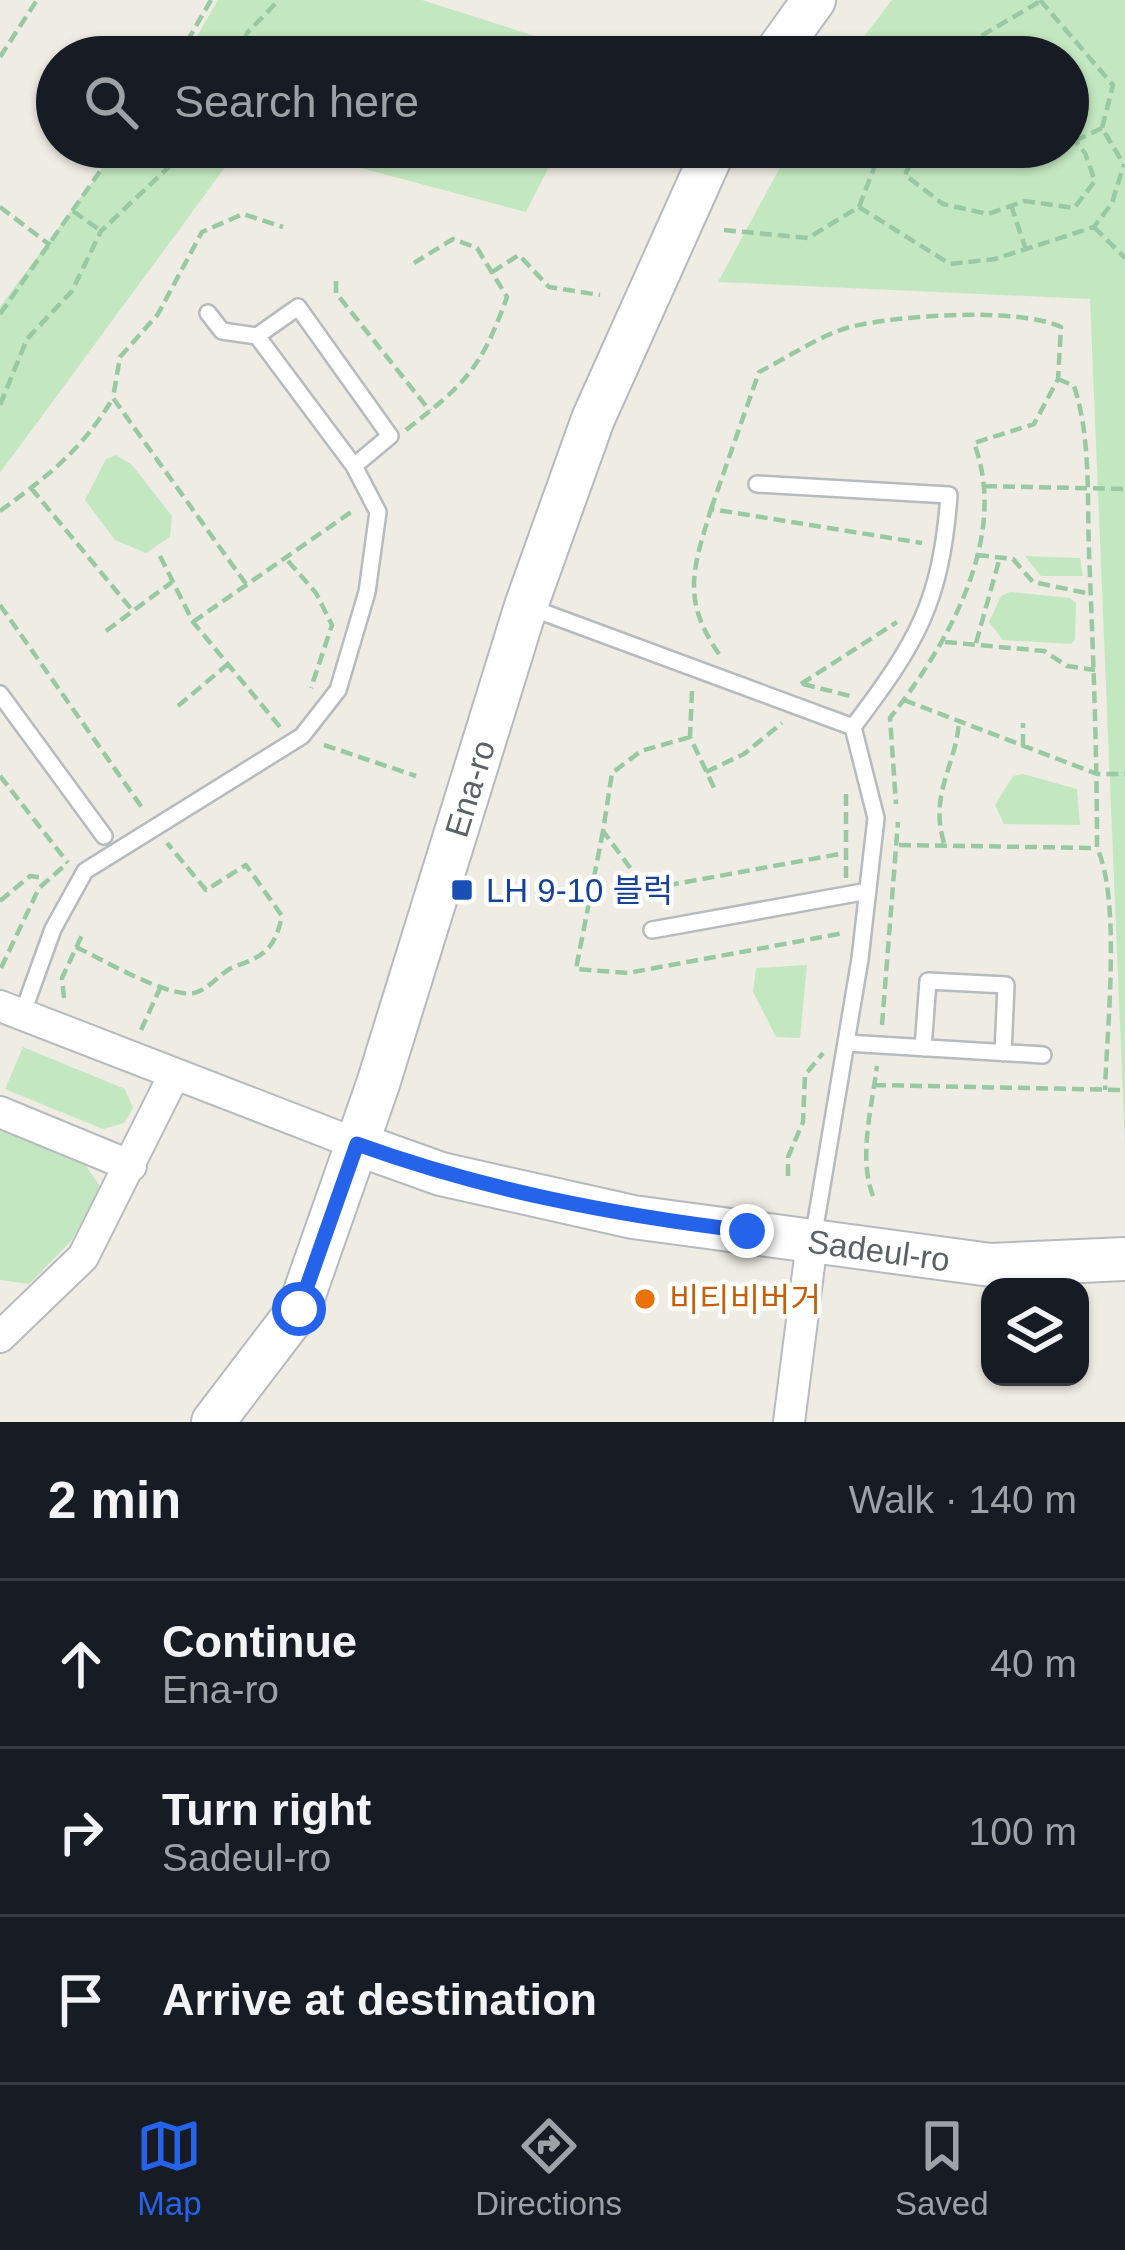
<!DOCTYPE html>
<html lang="en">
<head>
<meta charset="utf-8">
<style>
	:root { --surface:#171b24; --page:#20242c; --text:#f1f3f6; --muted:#9ea1a6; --line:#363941; --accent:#2563eb }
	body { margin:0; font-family:Arial,"Noto Sans KR",sans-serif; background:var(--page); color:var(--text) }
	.controls { position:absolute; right:36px; bottom:36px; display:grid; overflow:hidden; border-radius:24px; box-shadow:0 3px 9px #0004 }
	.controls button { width:108px; height:108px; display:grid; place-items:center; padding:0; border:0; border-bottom:3px solid var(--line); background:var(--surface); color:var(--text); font:60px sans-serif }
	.stop { position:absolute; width:36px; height:36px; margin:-27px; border:9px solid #2563eb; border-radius:50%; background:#fff }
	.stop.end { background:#2563eb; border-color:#fff; box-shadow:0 3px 12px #0008 }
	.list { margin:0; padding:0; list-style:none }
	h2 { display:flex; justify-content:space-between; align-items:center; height:156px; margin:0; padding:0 48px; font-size:51px }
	h2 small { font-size:39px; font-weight:400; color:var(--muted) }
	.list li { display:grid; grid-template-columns:78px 1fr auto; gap:36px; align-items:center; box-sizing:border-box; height:168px; padding:0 48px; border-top:3px solid var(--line) }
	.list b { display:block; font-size:45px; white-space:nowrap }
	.list p { margin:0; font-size:39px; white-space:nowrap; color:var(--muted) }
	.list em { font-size:39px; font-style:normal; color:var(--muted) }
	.icon { flex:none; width:66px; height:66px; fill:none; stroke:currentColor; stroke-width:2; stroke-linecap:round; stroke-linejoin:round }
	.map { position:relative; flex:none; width:1125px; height:1422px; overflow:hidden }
	.search { position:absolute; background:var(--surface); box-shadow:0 3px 9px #0004; left:36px; right:36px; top:36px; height:132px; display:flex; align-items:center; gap:30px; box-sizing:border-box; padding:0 42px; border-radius:66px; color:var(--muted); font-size:45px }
	.sheet { height:660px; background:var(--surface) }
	nav { display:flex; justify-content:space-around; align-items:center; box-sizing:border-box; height:168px; border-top:3px solid var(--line); background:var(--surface); font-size:33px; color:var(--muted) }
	nav a { display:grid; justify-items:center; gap:6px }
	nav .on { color:var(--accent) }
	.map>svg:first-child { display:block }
	.green { fill:#c3e7c0 }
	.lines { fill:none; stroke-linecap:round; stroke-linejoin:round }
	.lane-casing { stroke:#b7babe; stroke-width:20 }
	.street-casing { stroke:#b7babe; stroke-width:34 }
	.secondary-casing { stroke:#b6b9be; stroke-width:46 }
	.path { stroke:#99c8a4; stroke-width:4.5; stroke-dasharray:12 6; stroke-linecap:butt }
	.lane { stroke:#fff; stroke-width:15 }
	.street { stroke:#fff; stroke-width:30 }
	.secondary { stroke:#fff; stroke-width:42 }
	.route { stroke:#2563eb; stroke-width:15 }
	.transit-dot { fill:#1a4fb4; stroke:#fff; stroke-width:4.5 }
	.food-dot { fill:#e8710a; stroke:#fff; stroke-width:4.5 }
	.labels { text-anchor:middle; stroke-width:9; stroke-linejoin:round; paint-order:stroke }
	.street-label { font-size:33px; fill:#5c6165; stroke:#fff }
	.transit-label { font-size:33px; fill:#164399; stroke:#fff; text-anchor:start }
	.food-label { font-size:33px; fill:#c56008; stroke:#fff; text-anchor:start }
</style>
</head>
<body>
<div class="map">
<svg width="1125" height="1422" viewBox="0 0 1125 1422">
	<rect width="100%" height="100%" fill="#efece4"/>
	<!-- green -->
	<path class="green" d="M218 0H422L601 57H185Z
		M892 0H1125V1145L1090 299 718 282 791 147H1068V57H848Z
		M118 147H240L0 473V307Z
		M282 147H559L526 212Z
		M116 455 132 465 172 516 170 537 146 553 115 540 85 500 106 459Z
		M1025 556 1080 558 1083 576H1041Z
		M1010 592 1070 598 1076 603 1075 639 1071 644 1003 640 989 622 1001 596Z
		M1023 774 1077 789 1080 825 1004 824 995 805 1013 776Z
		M807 965 800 1038 776 1037 753 992 756 968Z
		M23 1047 125 1089 133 1108 124 1123 103 1129 5 1089Z
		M0 1129 84 1163 101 1188 71 1241 29 1284 0 1280Z"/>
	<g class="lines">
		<defs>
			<path id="lane" d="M208 313 222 331 257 336
				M757 484 949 495C941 603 917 642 853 727L876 818 860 959 813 1239
				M529 607 853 727
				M0 694 104 836
				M652 930 868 891
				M22 1015 53 929 85 871 302 736 338 690 367 592 378 512 354 466 257 336 298 307 390 436 354 466
				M847 1043 1043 1055
				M923 1048 928 981 1006 985 1003 1053"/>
			<path id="street" d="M0 1006 357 1144
				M0 1112 131 1166
				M0 1337 83 1257 173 1077
				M789 1422 812 1242"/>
			<g id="secondary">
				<path d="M773 57 814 0"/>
				<path id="s1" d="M357 1144 441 1174 633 1217 991 1265 1125 1259"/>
				<path id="s2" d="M213 1422 299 1309 378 1084 526 606 593 419 715 147"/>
			</g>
		</defs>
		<!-- lane casing -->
		<use href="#lane" class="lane-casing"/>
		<!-- street casing -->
		<use href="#street" class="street-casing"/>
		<!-- secondary casing -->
		<use href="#secondary" class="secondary-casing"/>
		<!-- path -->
		<path class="path" d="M1040 0 1113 85 1102 128 1123 163
			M974 40 976 57
			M0 57 37 0
			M178 57 211 0
			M238 57 247 33 279 0
			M932 57 974 40 1039 2
			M1075 141 1102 128
			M918 147 905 175 943 204 988 214 1025 201 1074 208 1095 181 1085 153 1068 132
			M1011 205 1026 250
			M0 207 50 245
			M859 207 950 264 995 259 1094 227 1112 203 1124 164
			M73 211 101 231
			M1094 227 1125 258
			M724 230 808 238 859 207 882 147
			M492 272 519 255 549 287 600 295
			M336 281V293L430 411
			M0 314 117 147
			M1058 379 1074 386C1091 437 1087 499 1089 552 1093 651 1097 749 1097 848 1121 898 1107 1030 1105 1090
			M0 405 27 339 72 291 101 231 190 147
			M406 430C466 383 481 369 507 297L477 248 453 239 414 263
			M985 486 1125 489
			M31 488 133 611
			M711 509 759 372C787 358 820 335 850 327 898 315 1019 307 1061 327L1058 379 1034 424 974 443C1010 538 947 645 890 718L896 804
			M0 511C47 477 83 449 113 398
			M977 555 1013 559 1033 582 1091 594
			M160 556 193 622 280 727
			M288 561 316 593 332 625 311 688
			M246 584 113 398 120 357 158 314 202 232 243 214 283 227
			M0 605 143 809
			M193 622 354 510
			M106 631 172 582
			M945 642 1044 651 1067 666 1095 670
			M976 643 1000 557
			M719 654C681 599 693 569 711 509L922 543
			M801 684 897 622
			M803 684 850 696
			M692 691 690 737 716 792
			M904 700 1097 774H1125
			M178 706 228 664
			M690 737 641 751 612 773 603 831 634 873 664 886 845 853
			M324 745 416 776
			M1023 746V723
			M706 772 744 754 782 723
			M0 776 68 863
			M603 831 576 969 628 973 844 933
			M944 843C929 793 956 767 959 721
			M899 845 1097 848
			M846 878V793
			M0 901 30 876 45 878
			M76 947C100 958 174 1002 197 992 212 987 221 971 236 966 266 956 275 947 282 916L246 865 206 890 167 843
			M1 968 39 888 63 867
			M64 998 62 978 82 935
			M882 1025 898 822
			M141 1030 161 986
			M874 1085 1125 1090
			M788 1176V1157L803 1122 805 1075 823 1053
			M873 1196C858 1157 872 1107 877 1066"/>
		<!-- lane -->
		<use href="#lane" class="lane"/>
		<!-- street -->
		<use href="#street" class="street"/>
		<!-- secondary -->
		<use href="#secondary" class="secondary"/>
	</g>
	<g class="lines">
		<!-- route -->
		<path class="route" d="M299 1309 357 1144C484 1190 614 1215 747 1231"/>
	</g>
	<!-- markers -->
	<rect class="transit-dot" x="450" y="878" width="24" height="24" rx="6"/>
	<circle class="food-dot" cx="645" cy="1299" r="12"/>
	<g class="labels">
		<!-- street labels -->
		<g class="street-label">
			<text dy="12" stroke="none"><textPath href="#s2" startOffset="690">Ena-ro</textPath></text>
			<text dy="12" stroke="none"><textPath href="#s1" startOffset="534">Sadeul-ro</textPath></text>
		</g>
		<!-- transit labels -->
		<g class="transit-label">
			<text x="486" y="902">LH 9-10 블럭</text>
		</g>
		<!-- food labels -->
		<g class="food-label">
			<text x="669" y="1311">비티비버거</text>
		</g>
	</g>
</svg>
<div class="controls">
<button><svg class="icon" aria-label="layers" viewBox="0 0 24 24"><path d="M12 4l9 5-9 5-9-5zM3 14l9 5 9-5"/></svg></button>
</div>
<div class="stop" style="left:299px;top:1309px"></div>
<div class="stop end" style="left:747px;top:1231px"></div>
<div class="search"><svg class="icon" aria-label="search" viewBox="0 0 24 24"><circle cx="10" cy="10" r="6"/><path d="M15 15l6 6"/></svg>Search here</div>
</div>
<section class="sheet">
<h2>2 min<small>Walk · 140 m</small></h2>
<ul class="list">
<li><svg class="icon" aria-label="ahead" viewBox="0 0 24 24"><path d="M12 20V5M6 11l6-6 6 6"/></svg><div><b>Continue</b><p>Ena-ro</p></div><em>40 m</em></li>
<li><svg class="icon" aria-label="right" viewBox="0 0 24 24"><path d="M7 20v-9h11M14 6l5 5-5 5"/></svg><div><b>Turn right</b><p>Sadeul-ro</p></div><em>100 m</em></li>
<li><svg class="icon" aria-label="arrive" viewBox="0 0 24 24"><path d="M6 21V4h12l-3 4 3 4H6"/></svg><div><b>Arrive at destination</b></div></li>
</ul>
</section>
<nav>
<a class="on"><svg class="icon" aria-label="map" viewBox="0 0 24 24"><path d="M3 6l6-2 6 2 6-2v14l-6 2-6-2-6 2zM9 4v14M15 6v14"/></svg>Map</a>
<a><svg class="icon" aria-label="directions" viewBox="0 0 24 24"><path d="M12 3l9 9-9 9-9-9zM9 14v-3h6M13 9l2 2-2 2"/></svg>Directions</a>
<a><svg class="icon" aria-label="saved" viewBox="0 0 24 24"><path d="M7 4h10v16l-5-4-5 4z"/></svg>Saved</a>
</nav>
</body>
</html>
